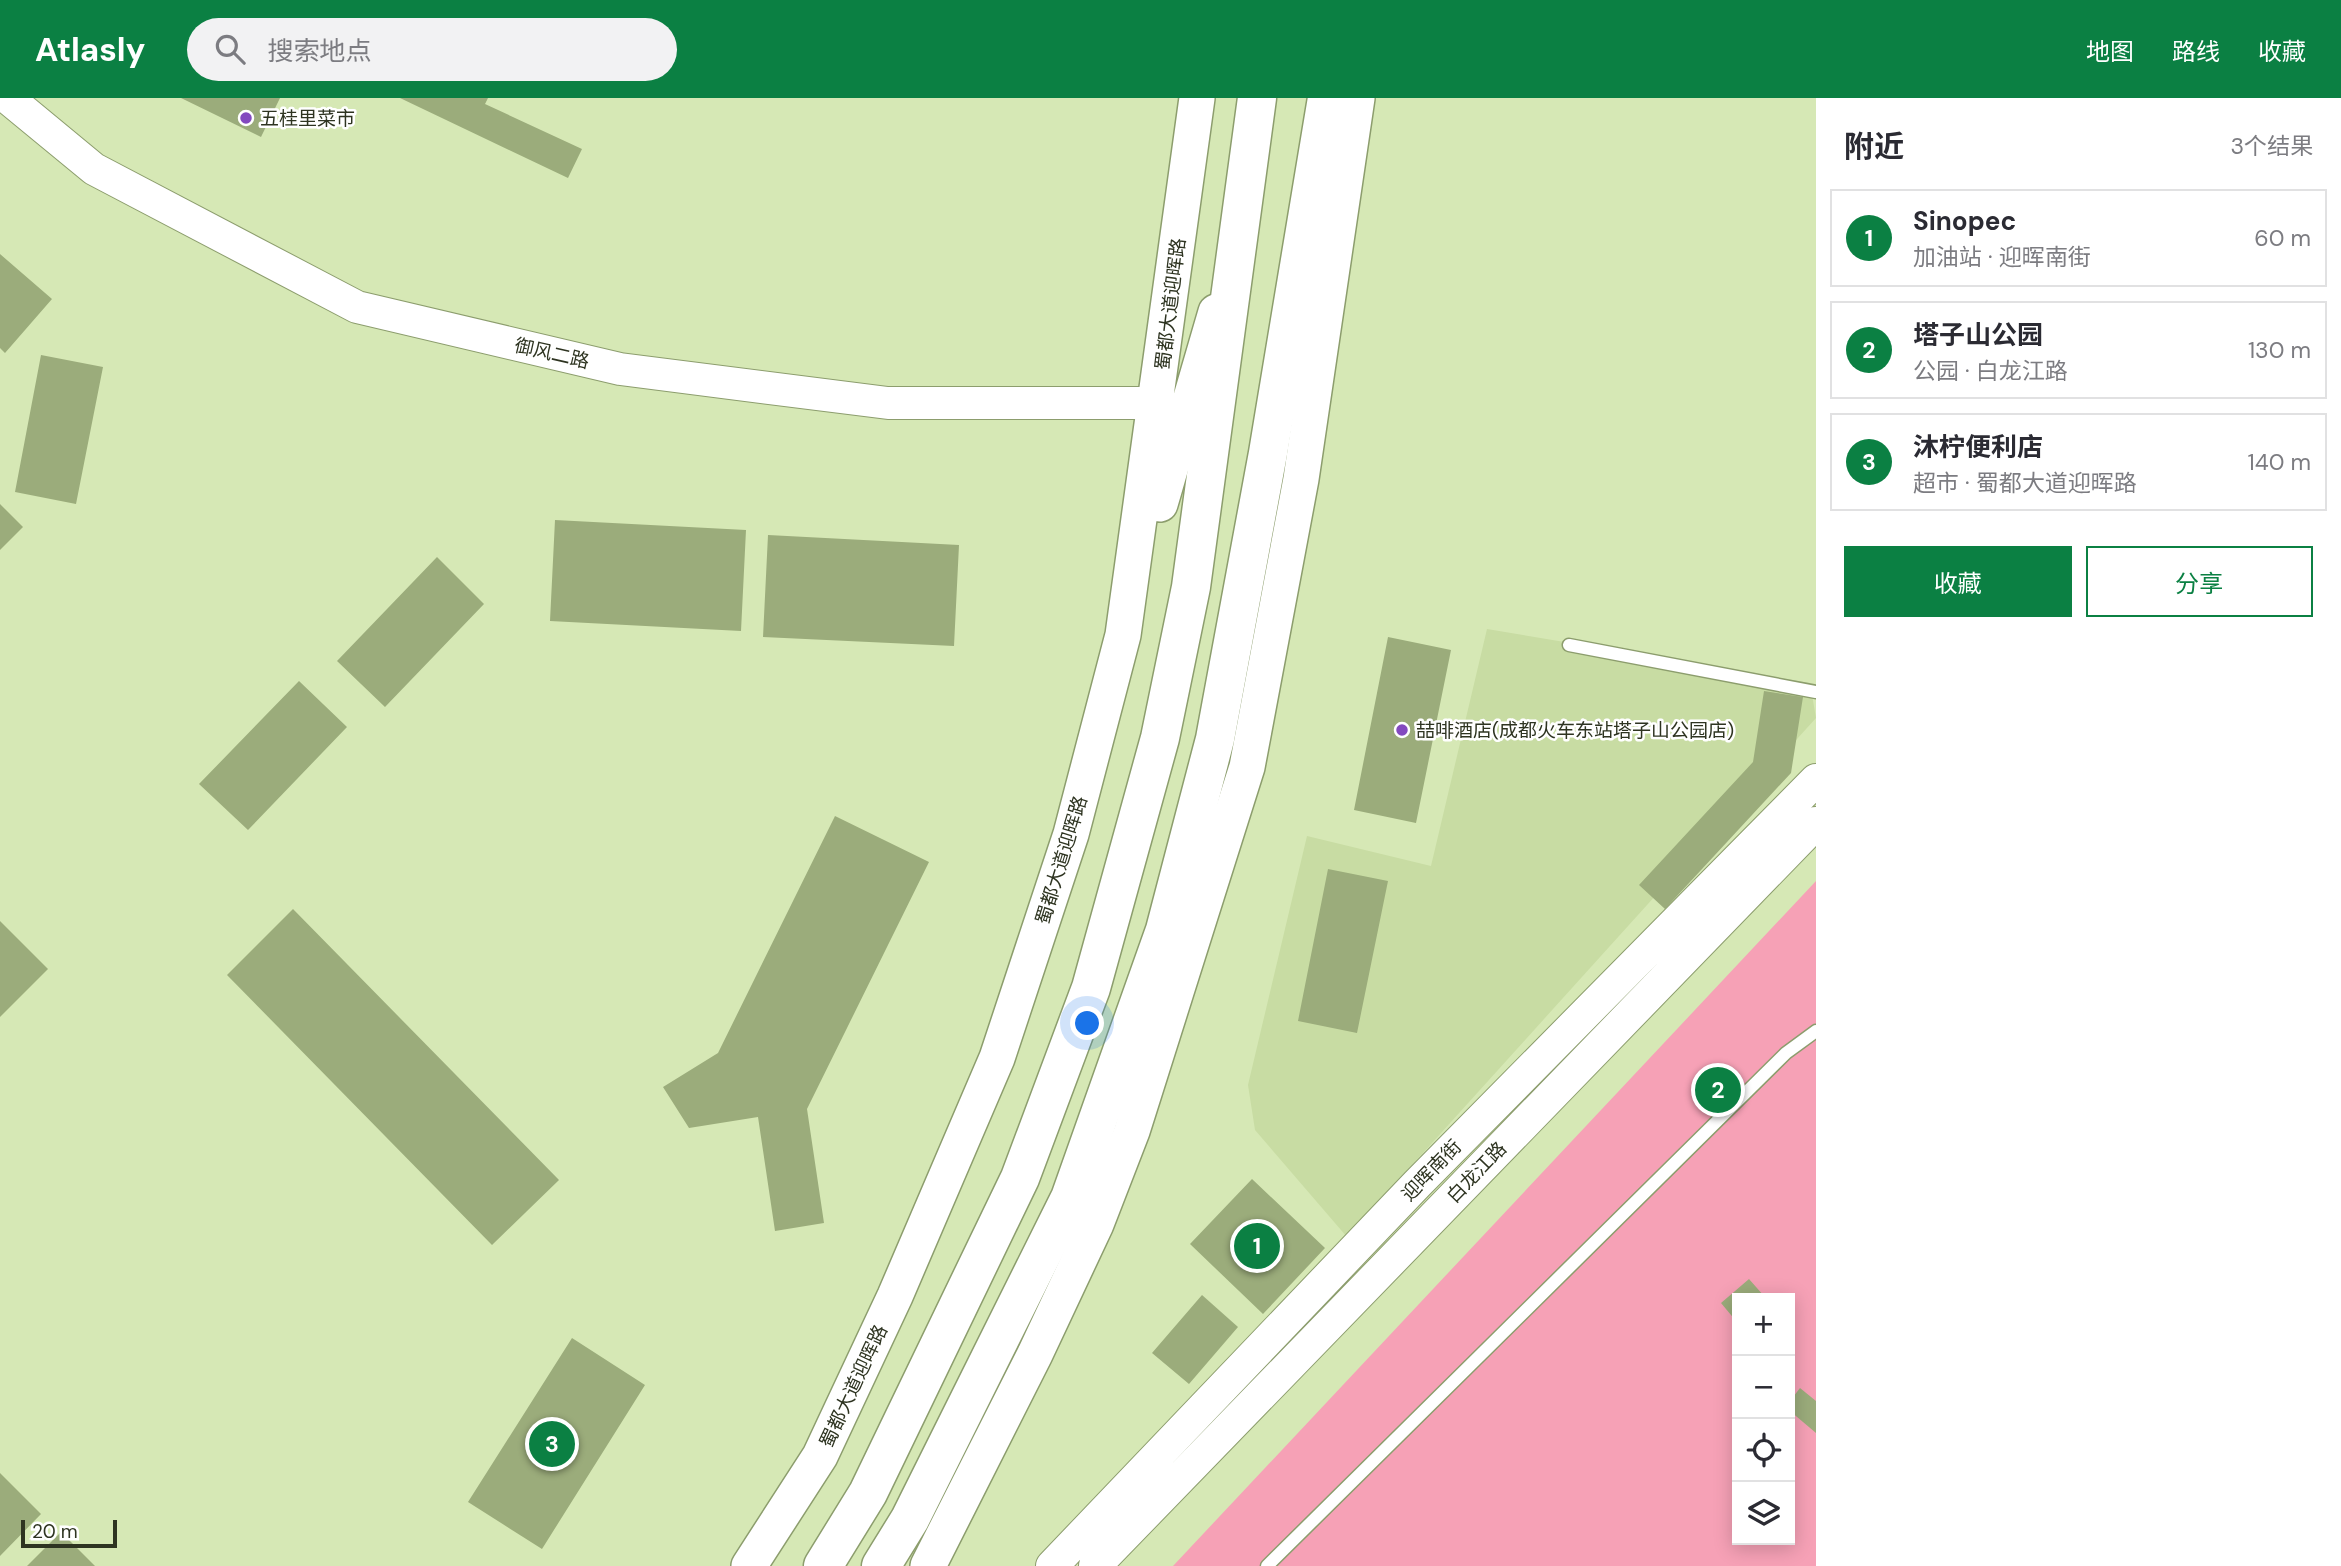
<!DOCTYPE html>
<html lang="zh">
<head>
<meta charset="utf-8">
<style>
	:root { --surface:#fff; --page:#f2f2f3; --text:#2b2b33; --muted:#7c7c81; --line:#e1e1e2; --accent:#0b8043 }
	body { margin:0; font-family:"DM Sans","Noto Sans SC",sans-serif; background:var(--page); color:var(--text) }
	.controls { position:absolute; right:21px; bottom:21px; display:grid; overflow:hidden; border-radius:0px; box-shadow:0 4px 18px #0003 }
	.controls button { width:63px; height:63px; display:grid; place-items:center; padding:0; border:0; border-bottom:2px solid var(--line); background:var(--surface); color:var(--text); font:35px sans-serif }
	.scale { position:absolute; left:21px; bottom:18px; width:96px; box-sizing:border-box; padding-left:7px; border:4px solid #2e3421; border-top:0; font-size:19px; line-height:24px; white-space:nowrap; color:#2e3421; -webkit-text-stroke:5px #fff; paint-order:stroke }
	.you { position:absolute; left:1088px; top:926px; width:24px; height:24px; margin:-18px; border:5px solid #fff; border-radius:50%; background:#1a73e8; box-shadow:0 0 0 10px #1a73e833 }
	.badge { display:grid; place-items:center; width:46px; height:46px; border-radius:50%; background:var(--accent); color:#fff; font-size:23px; font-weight:700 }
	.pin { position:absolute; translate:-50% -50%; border:4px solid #fff; box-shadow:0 2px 7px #0006 }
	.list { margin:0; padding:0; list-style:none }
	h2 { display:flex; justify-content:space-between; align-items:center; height:91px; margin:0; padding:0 28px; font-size:30px }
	h2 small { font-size:23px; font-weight:400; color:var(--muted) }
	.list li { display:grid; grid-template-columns:46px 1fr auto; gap:21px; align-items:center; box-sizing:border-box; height:98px; margin:0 14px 14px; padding:0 14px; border:2px solid var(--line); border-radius:0px }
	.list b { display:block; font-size:26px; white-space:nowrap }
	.list p { margin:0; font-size:23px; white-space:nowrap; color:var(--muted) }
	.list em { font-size:23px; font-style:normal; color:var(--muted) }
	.actions { display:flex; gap:14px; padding:21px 28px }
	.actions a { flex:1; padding:16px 0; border:2px solid var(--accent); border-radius:0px; text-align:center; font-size:24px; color:var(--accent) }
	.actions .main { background:var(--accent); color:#fff }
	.icon { flex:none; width:38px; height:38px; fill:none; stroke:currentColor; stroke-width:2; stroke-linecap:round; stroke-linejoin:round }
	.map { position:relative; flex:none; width:1816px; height:1468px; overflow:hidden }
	header { display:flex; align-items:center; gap:42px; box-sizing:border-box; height:98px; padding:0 35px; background:var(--accent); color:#fff }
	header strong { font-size:33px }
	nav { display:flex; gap:38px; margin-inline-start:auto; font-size:24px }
	.search { width:490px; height:63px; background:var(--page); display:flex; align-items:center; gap:18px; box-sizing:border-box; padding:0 24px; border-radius:38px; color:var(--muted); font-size:26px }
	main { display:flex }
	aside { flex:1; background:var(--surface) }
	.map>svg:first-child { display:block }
	.built { fill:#c8dca3 }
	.green { fill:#f6a1b6; fill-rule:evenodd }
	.building { fill:#9bac7b }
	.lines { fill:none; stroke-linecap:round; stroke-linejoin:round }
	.service-casing { stroke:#8c9d6d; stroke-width:15 }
	.tertiary-casing { stroke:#8c9d6d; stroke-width:34 }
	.secondary-casing { stroke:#8c9d6d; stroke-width:38 }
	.trunk-casing { stroke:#8c9d6d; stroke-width:41 }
	.service { stroke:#fff; stroke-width:12 }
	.tertiary { stroke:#fff; stroke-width:32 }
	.secondary { stroke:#fff; stroke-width:35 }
	.trunk { stroke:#fff; stroke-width:38 }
	.poi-dot { fill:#8349bf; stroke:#fff; stroke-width:2.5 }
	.labels { text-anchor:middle; stroke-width:5; stroke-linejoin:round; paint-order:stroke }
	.poi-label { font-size:19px; fill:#2e3421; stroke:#fff; text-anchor:start }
	.street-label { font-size:19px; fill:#2e3421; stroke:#fff }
</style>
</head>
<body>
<header>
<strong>Atlasly</strong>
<div class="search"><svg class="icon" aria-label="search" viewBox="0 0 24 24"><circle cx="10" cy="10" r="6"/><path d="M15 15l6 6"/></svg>搜索地点</div>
<nav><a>地图</a><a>路线</a><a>收藏</a></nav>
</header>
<main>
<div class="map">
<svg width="1816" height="1468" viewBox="0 0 1816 1468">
	<rect width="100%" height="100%" fill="#d6e8b5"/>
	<!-- built -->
	<path class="built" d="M1487 531 1810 585 1816 620 1347 1139 1255 1032 1248 987 1307 738 1431 768Z"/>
	<!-- green -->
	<path class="green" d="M1816 783V1468H1173ZM1737 1200H1790V1442H1737Z"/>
	<!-- building -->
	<path class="building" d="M181 0H280L261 39Z
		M400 0H488L485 6 582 51 568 80Z
		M0 156 52 201 5 255 0 250Z
		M41 257 103 269 76 406 15 394Z
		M0 406 23 429 0 452Z
		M555 422 746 432 741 533 550 523Z
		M768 437 959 447 954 548 763 539Z
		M437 459 484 506 385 609 337 563Z
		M1388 539 1451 552 1416 725 1354 712Z
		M299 583 347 629 248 732 199 686Z
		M1764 593 1803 599 1791 675 1665 811 1639 787 1753 664Z
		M835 718 929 764 807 1011 824 1125 775 1133 758 1019 689 1030 663 989 718 955Z
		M1328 771 1388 783 1357 935 1298 923Z
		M293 811 559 1082 492 1147 227 877Z
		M0 823 48 871 0 919Z
		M1252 1081 1325 1150 1263 1216 1190 1146Z
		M1749 1181 1764 1198 1737 1200 1736 1223 1721 1205Z
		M1202 1197 1238 1229 1189 1286 1152 1255Z
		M572 1240 645 1287 542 1451 468 1404Z
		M1800 1290 1816 1303V1335L1790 1313V1303Z
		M0 1375 41 1416 0 1458Z
		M61 1434 95 1468H27Z"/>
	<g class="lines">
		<defs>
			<path id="service" d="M1569 547 1816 594
				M1267 1468 1786 955 1816 933"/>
			<path id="tertiary" d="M8 0 94 71 357 209 620 271 888 305H1157
				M1052 1468 1417 1086 1816 682
				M1095 1468 1816 725"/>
			<path id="secondary" d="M1160 406 1216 214
				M749 1468 820 1358 895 1198 997 960 1071 736 1123 537 1197 0
				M928 1468 1035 1256 1096 1126 1132 1033 1247 669 1301 381 1357 0"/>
			<path id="trunk" d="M823 1468 868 1395 1020 1080 1091 890 1160 640 1191 489 1257 0
				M881 1468 910 1421 1070 1100 1165 832 1215 641 1268 355 1327 0"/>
		</defs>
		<!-- service casing -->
		<use href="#service" class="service-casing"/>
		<!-- tertiary casing -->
		<use href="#tertiary" class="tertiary-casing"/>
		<!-- secondary casing -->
		<use href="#secondary" class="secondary-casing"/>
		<!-- trunk casing -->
		<use href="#trunk" class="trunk-casing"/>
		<!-- service -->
		<use href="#service" class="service"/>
		<!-- tertiary -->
		<use href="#tertiary" class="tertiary"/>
		<!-- secondary -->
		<use href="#secondary" class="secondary"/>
		<!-- trunk -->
		<use href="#trunk" class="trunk"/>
	</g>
	<!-- markers -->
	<g class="poi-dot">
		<circle cx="246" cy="20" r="7"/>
		<circle cx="1402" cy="632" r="7"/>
	</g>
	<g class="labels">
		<!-- poi labels -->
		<g class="poi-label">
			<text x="260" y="27">五桂里菜市</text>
			<text x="1416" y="639">喆啡酒店(成都火车东站塔子山公园店)</text>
		</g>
		<!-- street labels -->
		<g class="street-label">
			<text transform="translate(1170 206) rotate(-83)" y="7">蜀都大道迎晖路</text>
			<text transform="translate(552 255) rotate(13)" y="7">御风二路</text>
			<text transform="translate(1061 762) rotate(-73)" y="7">蜀都大道迎晖路</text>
			<text transform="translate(1431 1072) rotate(-46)" y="7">迎晖南街</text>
			<text transform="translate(1476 1074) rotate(-46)" y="7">白龙江路</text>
			<text transform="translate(853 1288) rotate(-65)" y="7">蜀都大道迎晖路</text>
		</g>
	</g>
</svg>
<div class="controls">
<button>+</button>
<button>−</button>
<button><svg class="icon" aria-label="locate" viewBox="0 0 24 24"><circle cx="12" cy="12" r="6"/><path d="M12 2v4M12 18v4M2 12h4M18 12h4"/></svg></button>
<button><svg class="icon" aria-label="layers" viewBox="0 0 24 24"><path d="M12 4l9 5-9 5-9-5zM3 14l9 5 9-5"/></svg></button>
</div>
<div class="scale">20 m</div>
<div class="you"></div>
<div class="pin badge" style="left:1257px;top:1148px">1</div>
<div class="pin badge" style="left:1718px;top:992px">2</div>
<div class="pin badge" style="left:552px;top:1346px">3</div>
</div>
<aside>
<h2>附近<small>3个结果</small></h2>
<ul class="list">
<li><span class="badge">1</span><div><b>Sinopec</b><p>加油站 · 迎晖南街</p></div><em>60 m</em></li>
<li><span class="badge">2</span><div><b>塔子山公园</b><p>公园 · 白龙江路</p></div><em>130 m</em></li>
<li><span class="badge">3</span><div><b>沐柠便利店</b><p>超市 · 蜀都大道迎晖路</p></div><em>140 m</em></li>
</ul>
<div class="actions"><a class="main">收藏</a><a>分享</a></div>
</aside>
</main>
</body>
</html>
